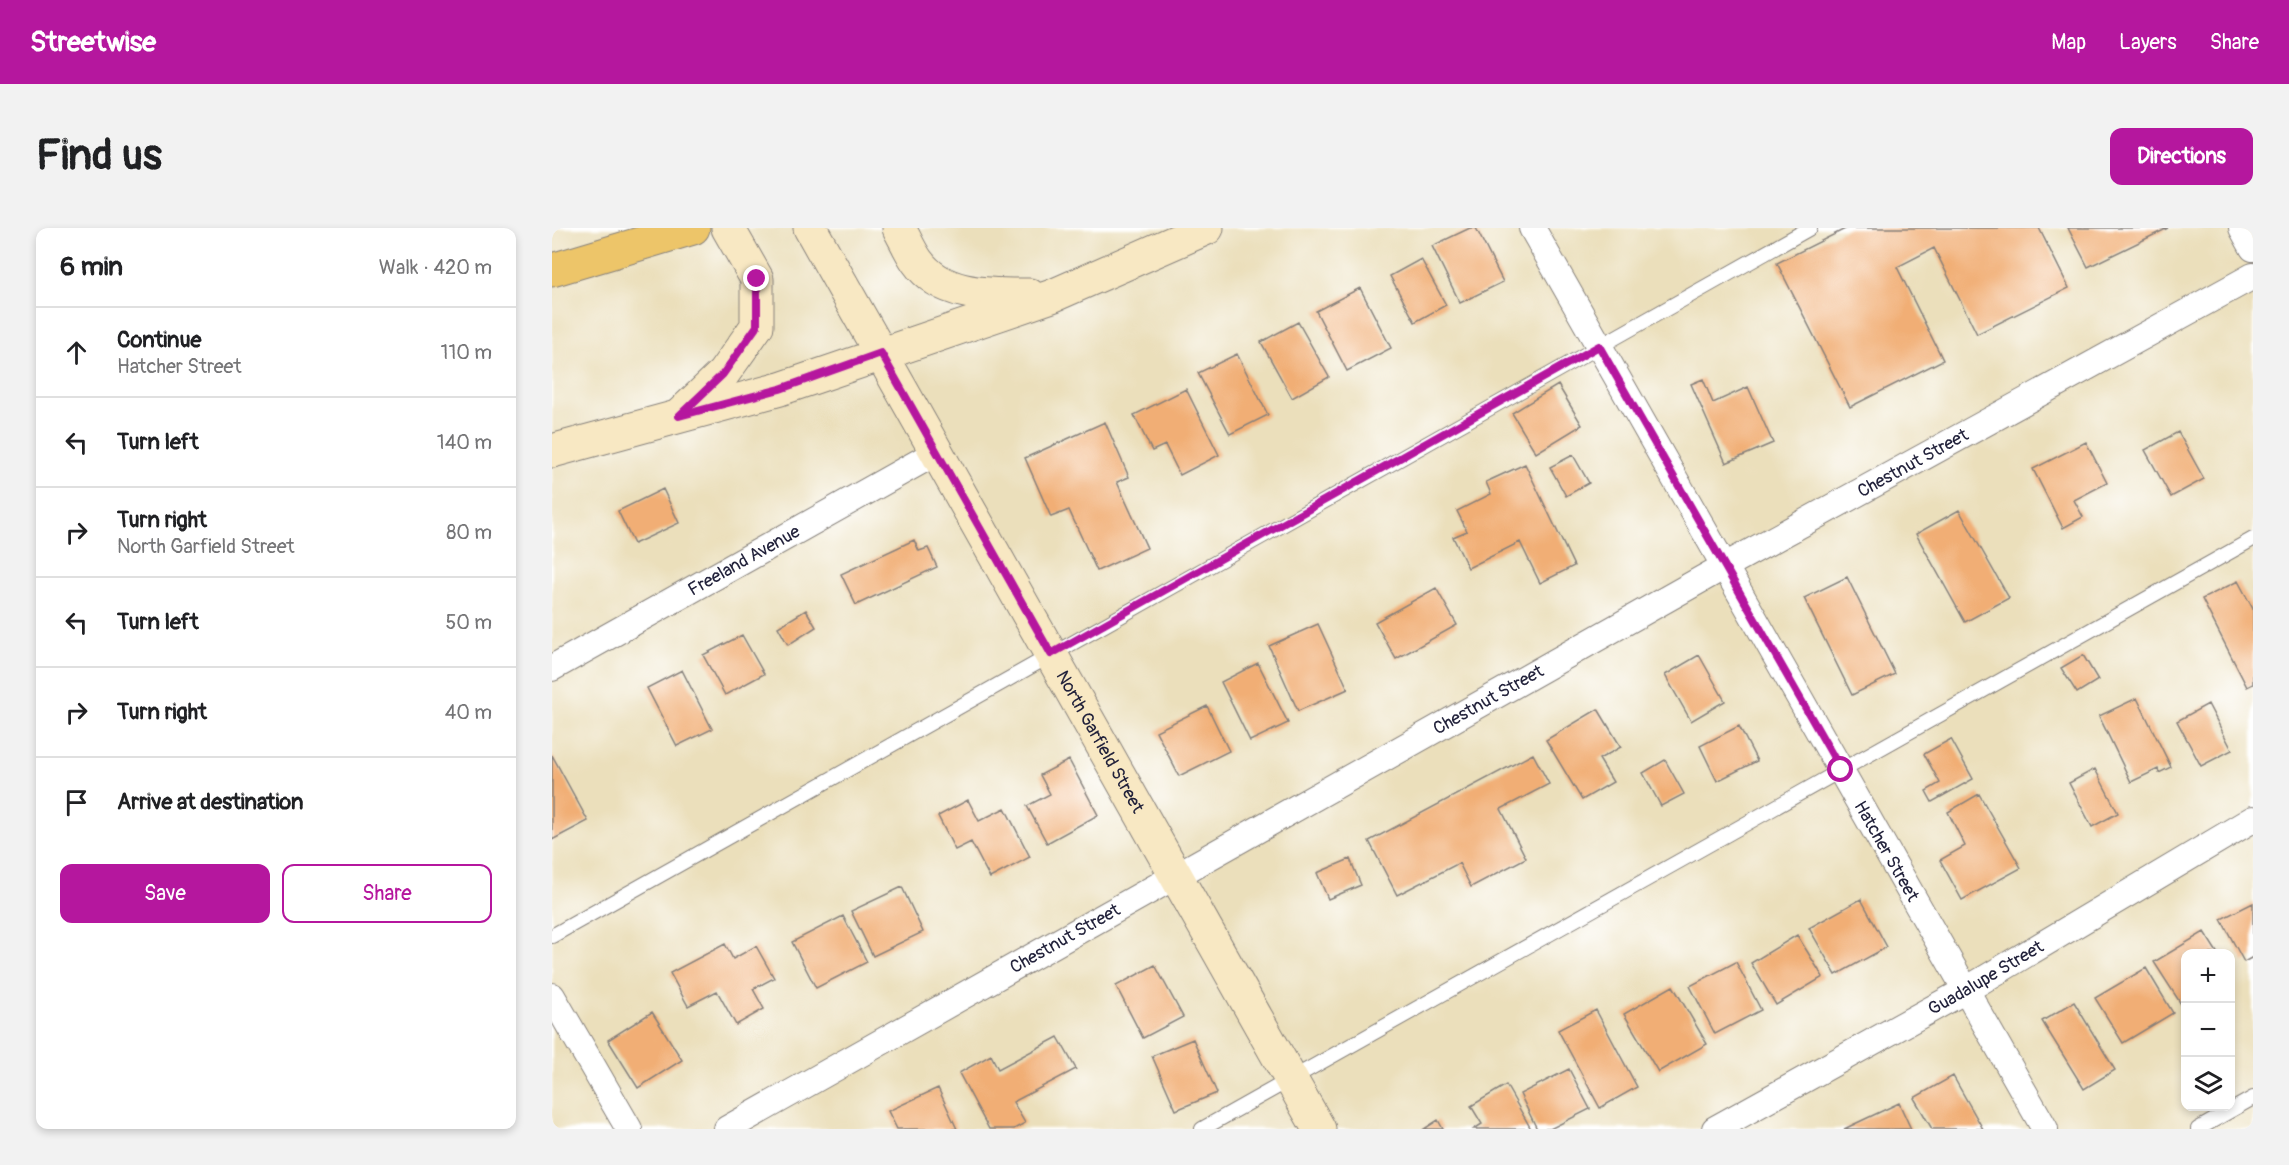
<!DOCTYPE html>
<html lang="en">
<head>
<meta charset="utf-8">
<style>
	:root { --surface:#fff; --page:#f2f2f2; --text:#202124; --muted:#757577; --line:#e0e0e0; --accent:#b5179e }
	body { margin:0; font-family:Pangolin,sans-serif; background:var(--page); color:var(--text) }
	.controls { position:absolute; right:18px; bottom:18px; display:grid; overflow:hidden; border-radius:12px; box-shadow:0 3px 9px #0003 }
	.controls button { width:54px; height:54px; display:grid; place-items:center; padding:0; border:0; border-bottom:2px solid var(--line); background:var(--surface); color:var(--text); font:30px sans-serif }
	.stop { position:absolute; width:18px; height:18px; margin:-14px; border:4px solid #b5179e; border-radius:50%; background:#fff }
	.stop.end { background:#b5179e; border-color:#fff; box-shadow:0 2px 6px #0008 }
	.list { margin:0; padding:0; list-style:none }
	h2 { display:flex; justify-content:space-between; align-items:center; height:78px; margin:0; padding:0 24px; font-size:26px }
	h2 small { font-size:20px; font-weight:400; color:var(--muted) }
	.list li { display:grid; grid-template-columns:39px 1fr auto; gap:18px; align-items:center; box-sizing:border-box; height:90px; padding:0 24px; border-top:2px solid var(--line) }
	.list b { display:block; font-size:22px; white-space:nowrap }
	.list p { margin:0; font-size:20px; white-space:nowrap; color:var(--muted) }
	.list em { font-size:20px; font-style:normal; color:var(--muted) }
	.actions { display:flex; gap:12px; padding:18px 24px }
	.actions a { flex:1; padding:14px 0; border:2px solid var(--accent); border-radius:12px; text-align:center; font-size:21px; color:var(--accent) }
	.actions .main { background:var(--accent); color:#fff }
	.icon { flex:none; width:33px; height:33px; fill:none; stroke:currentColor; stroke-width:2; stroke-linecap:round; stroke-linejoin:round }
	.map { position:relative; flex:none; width:1701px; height:901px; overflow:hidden; border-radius:12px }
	header { display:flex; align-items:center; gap:36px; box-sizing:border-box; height:84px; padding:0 30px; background:var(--accent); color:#fff }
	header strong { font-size:28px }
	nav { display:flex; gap:33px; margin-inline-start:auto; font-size:21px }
	.intro { display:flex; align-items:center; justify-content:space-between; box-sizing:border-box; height:144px; padding:0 36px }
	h1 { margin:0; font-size:42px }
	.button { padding:15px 27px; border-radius:12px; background:var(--accent); color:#fff; font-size:21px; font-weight:700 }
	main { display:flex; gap:36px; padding:0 36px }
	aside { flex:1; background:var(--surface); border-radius:12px; box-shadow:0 3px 9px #0003 }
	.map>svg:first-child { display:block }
	.building { fill:#f1ae75 }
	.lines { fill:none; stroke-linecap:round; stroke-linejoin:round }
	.lane-casing { stroke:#86807b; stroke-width:16 }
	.street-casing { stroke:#86807b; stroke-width:28 }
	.secondary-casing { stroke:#86807b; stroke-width:35 }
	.highway-casing { stroke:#86807b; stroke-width:35 }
	.lane { stroke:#fff; stroke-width:14 }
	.street { stroke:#fff; stroke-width:26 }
	.secondary { stroke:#f8e8c3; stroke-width:33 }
	.highway { stroke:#edc569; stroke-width:33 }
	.route { stroke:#b5179e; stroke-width:8 }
	.labels { text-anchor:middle; stroke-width:5; stroke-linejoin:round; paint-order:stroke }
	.street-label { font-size:18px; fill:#22223b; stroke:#fff }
</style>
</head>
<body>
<header>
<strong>Streetwise</strong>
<nav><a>Map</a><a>Layers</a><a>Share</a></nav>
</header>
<div class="intro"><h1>Find us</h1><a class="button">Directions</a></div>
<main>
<aside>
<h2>6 min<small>Walk · 420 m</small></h2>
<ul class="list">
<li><svg class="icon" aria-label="ahead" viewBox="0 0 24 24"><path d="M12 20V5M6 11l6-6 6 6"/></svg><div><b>Continue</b><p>Hatcher Street</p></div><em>110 m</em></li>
<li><svg class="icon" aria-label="left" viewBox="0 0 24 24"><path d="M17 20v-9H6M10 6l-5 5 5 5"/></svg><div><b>Turn left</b></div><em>140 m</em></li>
<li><svg class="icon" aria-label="right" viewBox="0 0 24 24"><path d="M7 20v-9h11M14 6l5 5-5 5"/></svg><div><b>Turn right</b><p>North Garfield Street</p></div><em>80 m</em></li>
<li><svg class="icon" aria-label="left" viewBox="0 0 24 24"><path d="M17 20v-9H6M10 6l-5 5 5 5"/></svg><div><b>Turn left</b></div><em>50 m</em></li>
<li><svg class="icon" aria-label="right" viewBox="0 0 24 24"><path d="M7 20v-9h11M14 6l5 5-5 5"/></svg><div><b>Turn right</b></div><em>40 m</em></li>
<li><svg class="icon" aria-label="arrive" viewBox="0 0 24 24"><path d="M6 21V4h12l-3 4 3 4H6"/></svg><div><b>Arrive at destination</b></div></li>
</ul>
<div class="actions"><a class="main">Save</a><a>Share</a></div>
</aside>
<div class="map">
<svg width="1701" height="901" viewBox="0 0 1701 901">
	<rect width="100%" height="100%" fill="#fff"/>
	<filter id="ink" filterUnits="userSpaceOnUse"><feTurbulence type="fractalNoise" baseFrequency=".0167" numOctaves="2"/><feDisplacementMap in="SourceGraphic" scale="12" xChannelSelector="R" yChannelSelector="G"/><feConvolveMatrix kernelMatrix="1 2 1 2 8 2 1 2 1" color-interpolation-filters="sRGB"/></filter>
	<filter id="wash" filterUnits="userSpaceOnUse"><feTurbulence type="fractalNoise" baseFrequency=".008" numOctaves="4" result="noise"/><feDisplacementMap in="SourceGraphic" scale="24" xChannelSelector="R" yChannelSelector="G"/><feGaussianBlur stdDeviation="1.35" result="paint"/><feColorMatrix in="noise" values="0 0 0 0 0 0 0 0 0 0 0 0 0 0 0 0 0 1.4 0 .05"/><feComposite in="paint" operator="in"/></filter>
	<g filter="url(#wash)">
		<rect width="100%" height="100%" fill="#ebdfbb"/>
		<g id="blocks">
			<!-- building -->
			<path class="building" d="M918 0H924L951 54 908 75 880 18Z
				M1295 0H1487L1517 60 1425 106 1382 20 1345 39 1391 132 1298 179 1225 35Z
				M1516 0H1616L1536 39Z
				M869 31 894 77 863 94 838 48Z
				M808 60 839 120 795 143 764 83Z
				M746 94 777 149 740 170 709 114Z
				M685 126 716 187 678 206 646 145Z
				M1151 151 1161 175 1196 159 1221 215 1174 235 1139 156Z
				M1006 157 1030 197 984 225 960 185Z
				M634 161 667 227 628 247 613 217 600 223 582 187Z
				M553 194 577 249 565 254 595 320 545 343 517 282 499 289 473 230Z
				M1626 204 1652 251 1619 269 1593 222Z
				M1534 214 1555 255 1522 272 1531 289 1511 300 1481 241Z
				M1021 227 1037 255 1014 268 998 239Z
				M973 236 1022 338 988 355 968 314 916 340 901 309 915 303 905 283 939 266 934 254Z
				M111 261 127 295 82 316 66 283Z
				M1407 282 1457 370 1413 394 1364 306Z
				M362 312 367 323 376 320 385 339 304 377 289 346Z
				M1295 349 1343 446 1300 467 1252 370Z
				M1686 353 1701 381V456L1695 459 1650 371Z
				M884 360 905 397 844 431 823 394Z
				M254 382 264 399 236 417 226 399Z
				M766 396 796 461 746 483 717 418Z
				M190 407 212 446 173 467 151 427Z
				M1147 427 1173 473 1139 493 1113 447Z
				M1531 427 1546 452 1525 465 1509 440Z
				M706 435 736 495 698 513 669 454Z
				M130 442 160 501 125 518 95 460Z
				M1585 470 1619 539 1607 545 1606 541 1579 554 1547 488Z
				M1656 476 1680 522 1649 538 1625 493Z
				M655 478 677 523 627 548 604 503Z
				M1046 481 1069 519 1047 531 1061 554 1030 572 994 512Z
				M1187 498 1205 533 1165 553 1148 518Z
				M1399 511 1421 551 1380 574 1374 563 1388 555 1372 526Z
				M981 526 997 556 949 581 974 630 919 659 907 635 845 667 817 613Z
				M0 527 36 593 0 612Z
				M517 532 546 587 495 615 475 578 498 566 488 547Z
				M1113 532 1132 566 1109 578 1091 545Z
				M1543 541 1566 585 1540 599 1517 555Z
				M1427 566 1469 640 1410 672 1388 632 1413 618 1396 584Z
				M416 572 427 593 453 580 478 629 438 650 419 614 403 622 386 588Z
				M798 631 809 657 776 671 765 645Z
				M350 659 371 704 321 728 299 683Z
				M1309 671 1335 719 1284 747 1257 700Z
				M1701 675V729L1692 734 1669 691Z
				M291 688 315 734 264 760 240 714Z
				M1652 704 1666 726H1634V773L1629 776 1602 734Z
				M1245 707 1271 749 1224 777 1199 735Z
				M173 716 181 731 204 718 222 750 201 761 212 781 184 797 165 763 136 778 118 745Z
				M1184 734 1209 782 1163 806 1138 758Z
				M603 737 631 789 591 810 564 758Z
				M1594 740 1621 785 1571 815 1543 770Z
				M1121 758 1155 816 1106 844 1072 786Z
				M1522 774 1563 842 1532 861 1490 793Z
				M1044 782 1085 859 1048 880 1006 802Z
				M100 784 130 832 86 860 56 812Z
				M506 809 524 841 461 874 473 895 462 901H437L407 845 439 827 446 841Z
				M641 811 665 865 624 882 600 828Z
				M1017 841 1038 881 998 901H985L968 866Z
				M1401 848 1431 901H1380L1362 870Z
				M954 857 979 901H922L930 896 919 878Z
				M386 860 405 901H345L336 883Z
				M1347 875 1359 901H1292Z
				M886 892 891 901H872Z"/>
		</g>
	</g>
	<g filter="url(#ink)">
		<use href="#blocks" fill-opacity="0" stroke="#86807b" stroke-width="1.5"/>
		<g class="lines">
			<defs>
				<path id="lane" d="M0 708 1258 0
					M650 901 1701 311
					M1646 901 1701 870"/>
				<g id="street">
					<path id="s1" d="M980 0 1493 901"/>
					<path d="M1690 0 1701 20"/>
					<path id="s2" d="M0 440 385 224"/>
					<path d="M0 768 77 901"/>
					<path id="s3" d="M175 901 1173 338 1701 48"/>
					<path id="s4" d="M1163 901 1414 762 1701 591"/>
				</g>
				<g id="secondary">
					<path id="s5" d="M258 0 767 901"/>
					<path d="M347 0C353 11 358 23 365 33 390 69 438 67 477 67"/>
					<path d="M130 185 171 146 205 98V51L176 0"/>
					<path d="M0 223 228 161 500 68 655 0"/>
				</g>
				<path id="highway" d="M0 42 141 0"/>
			</defs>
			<!-- lane casing -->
			<use href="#lane" class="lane-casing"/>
			<!-- street casing -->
			<use href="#street" class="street-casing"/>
			<!-- secondary casing -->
			<use href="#secondary" class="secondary-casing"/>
			<!-- highway casing -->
			<use href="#highway" class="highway-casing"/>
			<!-- lane -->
			<use href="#lane" class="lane"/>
			<!-- street -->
			<use href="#street" class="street"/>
			<!-- secondary -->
			<use href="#secondary" class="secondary"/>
			<!-- highway -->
			<use href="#highway" class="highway"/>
		</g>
	</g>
	<g class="lines" filter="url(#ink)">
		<!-- route -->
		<path class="route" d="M205 51V98L171 146 127 188 228 161 329 125 499 426 1047 118 1289 542"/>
	</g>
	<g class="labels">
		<!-- street labels -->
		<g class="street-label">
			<text dy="6" stroke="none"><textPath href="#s3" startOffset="1360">Chestnut Street</textPath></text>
			<text dy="6" stroke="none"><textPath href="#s2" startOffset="220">Freeland Avenue</textPath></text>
			<text dy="6" stroke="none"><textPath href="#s3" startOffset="874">Chestnut Street</textPath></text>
			<text dy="6" stroke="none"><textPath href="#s5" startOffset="590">North Garfield Street</textPath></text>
			<text dy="6" stroke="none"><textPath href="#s1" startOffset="717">Hatcher Street</textPath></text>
			<text dy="6" stroke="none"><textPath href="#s3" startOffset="388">Chestnut Street</textPath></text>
			<text dy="6" stroke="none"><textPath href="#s4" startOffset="310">Guadalupe Street</textPath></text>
		</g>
	</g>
</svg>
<div class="controls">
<button>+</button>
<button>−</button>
<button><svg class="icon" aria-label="layers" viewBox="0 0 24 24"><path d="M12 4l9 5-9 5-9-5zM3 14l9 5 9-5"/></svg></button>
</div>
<div class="stop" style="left:1289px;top:542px"></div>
<div class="stop end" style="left:205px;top:51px"></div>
</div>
</main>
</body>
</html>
